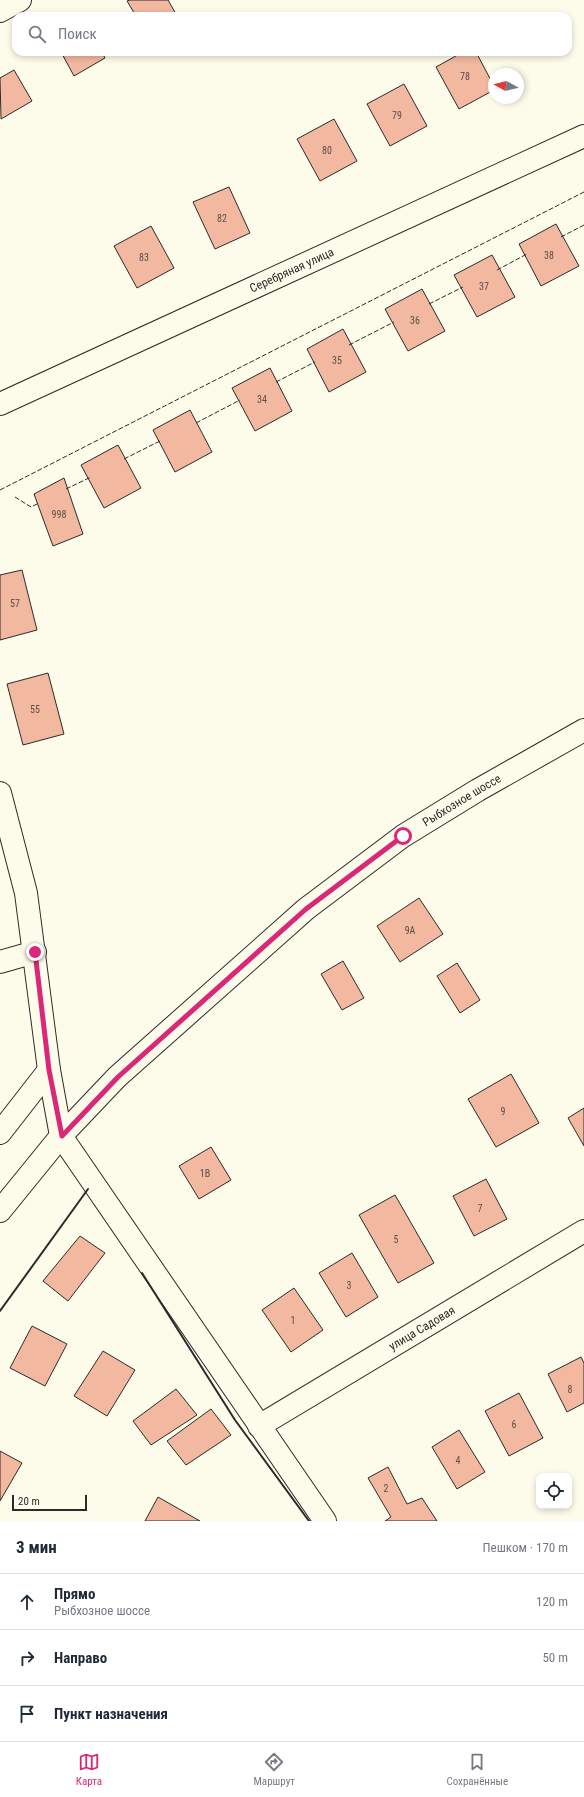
<!DOCTYPE html>
<html lang="ru">
<head>
<meta charset="utf-8">
<style>
	:root { --surface:#fff; --page:#f2f2f3; --text:#1f2937; --muted:#747a83; --line:#e0e1e3; --accent:#db2777 }
	body { margin:0; font-family:"Roboto Condensed",sans-serif; background:var(--page); color:var(--text) }
	.controls { position:absolute; right:12px; bottom:12px; display:grid; overflow:hidden; border-radius:8px; box-shadow:0 2px 6px #0003 }
	.controls button { width:36px; height:36px; display:grid; place-items:center; padding:0; border:0; border-bottom:1px solid var(--line); background:var(--surface); color:var(--text); font:20px sans-serif }
	.compass { position:absolute; left:488px; top:68px; width:36px; height:36px; border-radius:50%; background:var(--surface); box-shadow:0 2px 6px #0003; rotate:278deg }
	.scale { position:absolute; left:12px; bottom:10px; width:75px; box-sizing:border-box; padding-left:4px; border:2px solid #2b2b2b; border-top:0; font-size:11px; line-height:14px; white-space:nowrap; color:#2b2b2b; -webkit-text-stroke:3px #fdfbea; paint-order:stroke }
	.stop { position:absolute; width:12px; height:12px; margin:-9px; border:3px solid #db2777; border-radius:50%; background:#fff }
	.stop.end { background:#db2777; border-color:#fff; box-shadow:0 1px 4px #0008 }
	.list { margin:0; padding:0; list-style:none }
	h2 { display:flex; justify-content:space-between; align-items:center; height:52px; margin:0; padding:0 16px; font-size:17px }
	h2 small { font-size:13px; font-weight:400; color:var(--muted) }
	.list li { display:grid; grid-template-columns:26px 1fr auto; gap:12px; align-items:center; box-sizing:border-box; height:56px; padding:0 16px; border-top:1px solid var(--line) }
	.list b { display:block; font-size:15px; white-space:nowrap }
	.list p { margin:0; font-size:13px; white-space:nowrap; color:var(--muted) }
	.list em { font-size:13px; font-style:normal; color:var(--muted) }
	.icon { flex:none; width:22px; height:22px; fill:none; stroke:currentColor; stroke-width:2; stroke-linecap:round; stroke-linejoin:round }
	.map { position:relative; flex:none; width:584px; height:1521px; overflow:hidden }
	.search { position:absolute; background:var(--surface); box-shadow:0 2px 6px #0003; left:12px; right:12px; top:12px; height:44px; display:flex; align-items:center; gap:10px; box-sizing:border-box; padding:0 14px; border-radius:12px; color:var(--muted); font-size:15px }
	.sheet { height:220px; background:var(--surface) }
	nav { display:flex; justify-content:space-around; align-items:center; box-sizing:border-box; height:56px; border-top:1px solid var(--line); background:var(--surface); font-size:11px; color:var(--muted) }
	nav a { display:grid; justify-items:center; gap:2px }
	nav .on { color:var(--accent) }
	.map>svg:first-child { display:block }
	.building { fill:#f2b8a0; stroke:#2b2b2b }
	.lines { fill:none; stroke-linecap:round; stroke-linejoin:round }
	.minor-casing { stroke:#2b2b2b; stroke-width:24 }
	.minor { stroke:#fdfbea; stroke-width:22 }
	.fence { stroke:#2b2b2b; stroke-width:1; stroke-dasharray:5 2; stroke-linecap:butt }
	.wall { stroke:#2b2b2b; stroke-width:2 }
	.route { stroke:#db2777; stroke-width:5 }
	.labels { text-anchor:middle; stroke-width:3; stroke-linejoin:round; paint-order:stroke }
	.number-label { font-size:10px; fill:#5d4e48 }
	.street-label { font-size:12px; fill:#2b2b2b; stroke:#fdfbea }
</style>
</head>
<body>
<div class="map">
<svg width="584" height="1521" viewBox="0 0 584 1521">
	<rect width="100%" height="100%" fill="#fdfbea"/>
	<!-- building -->
	<path class="building" d="M130 0H168L176 14 173 16H136L127 1Z
		M61 52H102L105 58 74 76Z
		M463 52H476L494 86V90L459 109 436 67Z
		M14 70 32 101 1 119 0 78Z
		M404 84 427 126 390 146 367 104Z
		M334 119 357 161 320 181 297 139Z
		M229 187 250 233 215 249 193 202Z
		M556 224 579 266 541 286 519 244Z
		M151 226 174 268 137 288 114 246Z
		M492 255 515 297 477 317 454 275Z
		M422 289 445 331 408 351 385 309Z
		M343 329 366 372 329 392 307 349Z
		M270 368 292 411 255 431 232 388Z
		M190 410 212 452 175 472 153 430Z
		M118 445 141 488 104 508 81 465Z
		M64 478 83 534 53 546 34 494Z
		M22 570 37 630 0 640V575Z
		M48 673 64 734 23 745 7 684Z
		M419 898 443 934 400 962 377 926Z
		M343 961 364 998 342 1010 321 974Z
		M457 963 480 1000 460 1013 437 976Z
		M511 1074 539 1123 496 1147 468 1099Z
		M584 1108V1146L568 1118Z
		M211 1147 231 1180 199 1199 179 1166Z
		M486 1179 507 1219 474 1236 453 1196Z
		M395 1195 434 1263 398 1283 359 1215Z
		M80 1236 105 1253 68 1301 43 1281Z
		M352 1253 378 1297 346 1317 319 1273Z
		M294 1288 323 1330 291 1352 262 1310Z
		M32 1326 67 1344 45 1386 10 1368Z
		M103 1351 135 1370 107 1416 74 1396Z
		M581 1357 584 1363V1403L567 1412 548 1374Z
		M176 1389 197 1415 151 1445 133 1421Z
		M519 1393 543 1438 509 1456 485 1411Z
		M211 1409 231 1435 186 1465 167 1441Z
		M459 1430 485 1472 457 1489 432 1447Z
		M0 1451 22 1463 0 1501Z
		M388 1467 407 1504 422 1498 437 1521H385L391 1517 368 1478Z
		M158 1497 200 1521H145Z"/>
	<g class="lines">
		<defs>
			<g id="minor">
				<path d="M0 11 20 0"/>
				<path id="s1" d="M0 404 584 136"/>
				<path d="M0 793 26 893 49 1070 61 1136 325 1521"/>
				<path d="M0 962 35 952"/>
				<path d="M0 1133 49 1070"/>
				<path id="s2" d="M0 1211 61 1136 117 1077 306 909 403 836 478 790 584 730"/>
				<path id="s3" d="M259 1426 584 1231"/>
			</g>
		</defs>
		<!-- minor casing -->
		<use href="#minor" class="minor-casing"/>
		<!-- minor -->
		<use href="#minor" class="minor"/>
		<!-- fence -->
		<path class="fence" d="M561 237 584 225
			M497 270 527 254
			M429 304 463 287
			M349 345 394 322
			M276 382 315 362
			M196 423 240 400
			M124 459 160 441
			M66 489 91 477
			M0 490 584 192
			M15 497 31 507 39 503"/>
		<!-- wall -->
		<path class="wall" d="M142 1273 235 1420 309 1521
			M0 1311 88 1189"/>
	</g>
	<g class="lines">
		<!-- route -->
		<path class="route" d="M35 952 49 1070 62 1136 118 1077 306 909 403 836"/>
	</g>
	<g class="labels">
		<!-- number labels -->
		<g class="number-label">
			<text x="465" y="80">78</text>
			<text x="397" y="119">79</text>
			<text x="327" y="154">80</text>
			<text x="222" y="222">82</text>
			<text x="549" y="259">38</text>
			<text x="144" y="261">83</text>
			<text x="484" y="290">37</text>
			<text x="415" y="324">36</text>
			<text x="337" y="364">35</text>
			<text x="262" y="403">34</text>
			<text x="59" y="518">998</text>
			<text x="15" y="607">57</text>
			<text x="35" y="713">55</text>
			<text x="410" y="934">9А</text>
			<text x="503" y="1115">9</text>
			<text x="205" y="1177">1В</text>
			<text x="480" y="1212">7</text>
			<text x="396" y="1243">5</text>
			<text x="349" y="1289">3</text>
			<text x="293" y="1324">1</text>
			<text x="570" y="1393">8</text>
			<text x="514" y="1428">6</text>
			<text x="458" y="1464">4</text>
			<text x="386" y="1492">2</text>
		</g>
		<!-- street labels -->
		<g class="street-label">
			<text dy="4" stroke="none"><textPath href="#s1" startOffset="321">Серебряная улица</textPath></text>
			<text dy="4" stroke="none"><textPath href="#s2" startOffset="621">Рыбхозное шоссе</textPath></text>
			<text dy="4" stroke="none"><textPath href="#s3" startOffset="190">улица Садовая</textPath></text>
		</g>
	</g>
</svg>
<div class="controls">
<button><svg class="icon" aria-label="locate" viewBox="0 0 24 24"><circle cx="12" cy="12" r="6"/><path d="M12 2v4M12 18v4M2 12h4M18 12h4"/></svg></button>
</div>
<svg class="compass" viewBox="-18 -18 36 36"><path d="M0-13l5 13h-10z" fill="#e53935"/><path d="M0 13l5-13h-10z" fill="#747a83"/></svg>
<div class="scale">20 m</div>
<div class="stop" style="left:403px;top:836px"></div>
<div class="stop end" style="left:35px;top:952px"></div>
<div class="search"><svg class="icon" aria-label="search" viewBox="0 0 24 24"><circle cx="10" cy="10" r="6"/><path d="M15 15l6 6"/></svg>Поиск</div>
</div>
<section class="sheet">
<h2>3 мин<small>Пешком · 170 m</small></h2>
<ul class="list">
<li><svg class="icon" aria-label="ahead" viewBox="0 0 24 24"><path d="M12 20V5M6 11l6-6 6 6"/></svg><div><b>Прямо</b><p>Рыбхозное шоссе</p></div><em>120 m</em></li>
<li><svg class="icon" aria-label="right" viewBox="0 0 24 24"><path d="M7 20v-9h11M14 6l5 5-5 5"/></svg><div><b>Направо</b></div><em>50 m</em></li>
<li><svg class="icon" aria-label="arrive" viewBox="0 0 24 24"><path d="M6 21V4h12l-3 4 3 4H6"/></svg><div><b>Пункт назначения</b></div></li>
</ul>
</section>
<nav>
<a class="on"><svg class="icon" aria-label="map" viewBox="0 0 24 24"><path d="M3 6l6-2 6 2 6-2v14l-6 2-6-2-6 2zM9 4v14M15 6v14"/></svg>Карта</a>
<a><svg class="icon" aria-label="directions" viewBox="0 0 24 24"><path d="M12 3l9 9-9 9-9-9zM9 14v-3h6M13 9l2 2-2 2"/></svg>Маршрут</a>
<a><svg class="icon" aria-label="saved" viewBox="0 0 24 24"><path d="M7 4h10v16l-5-4-5 4z"/></svg>Сохранённые</a>
</nav>
</body>
</html>
